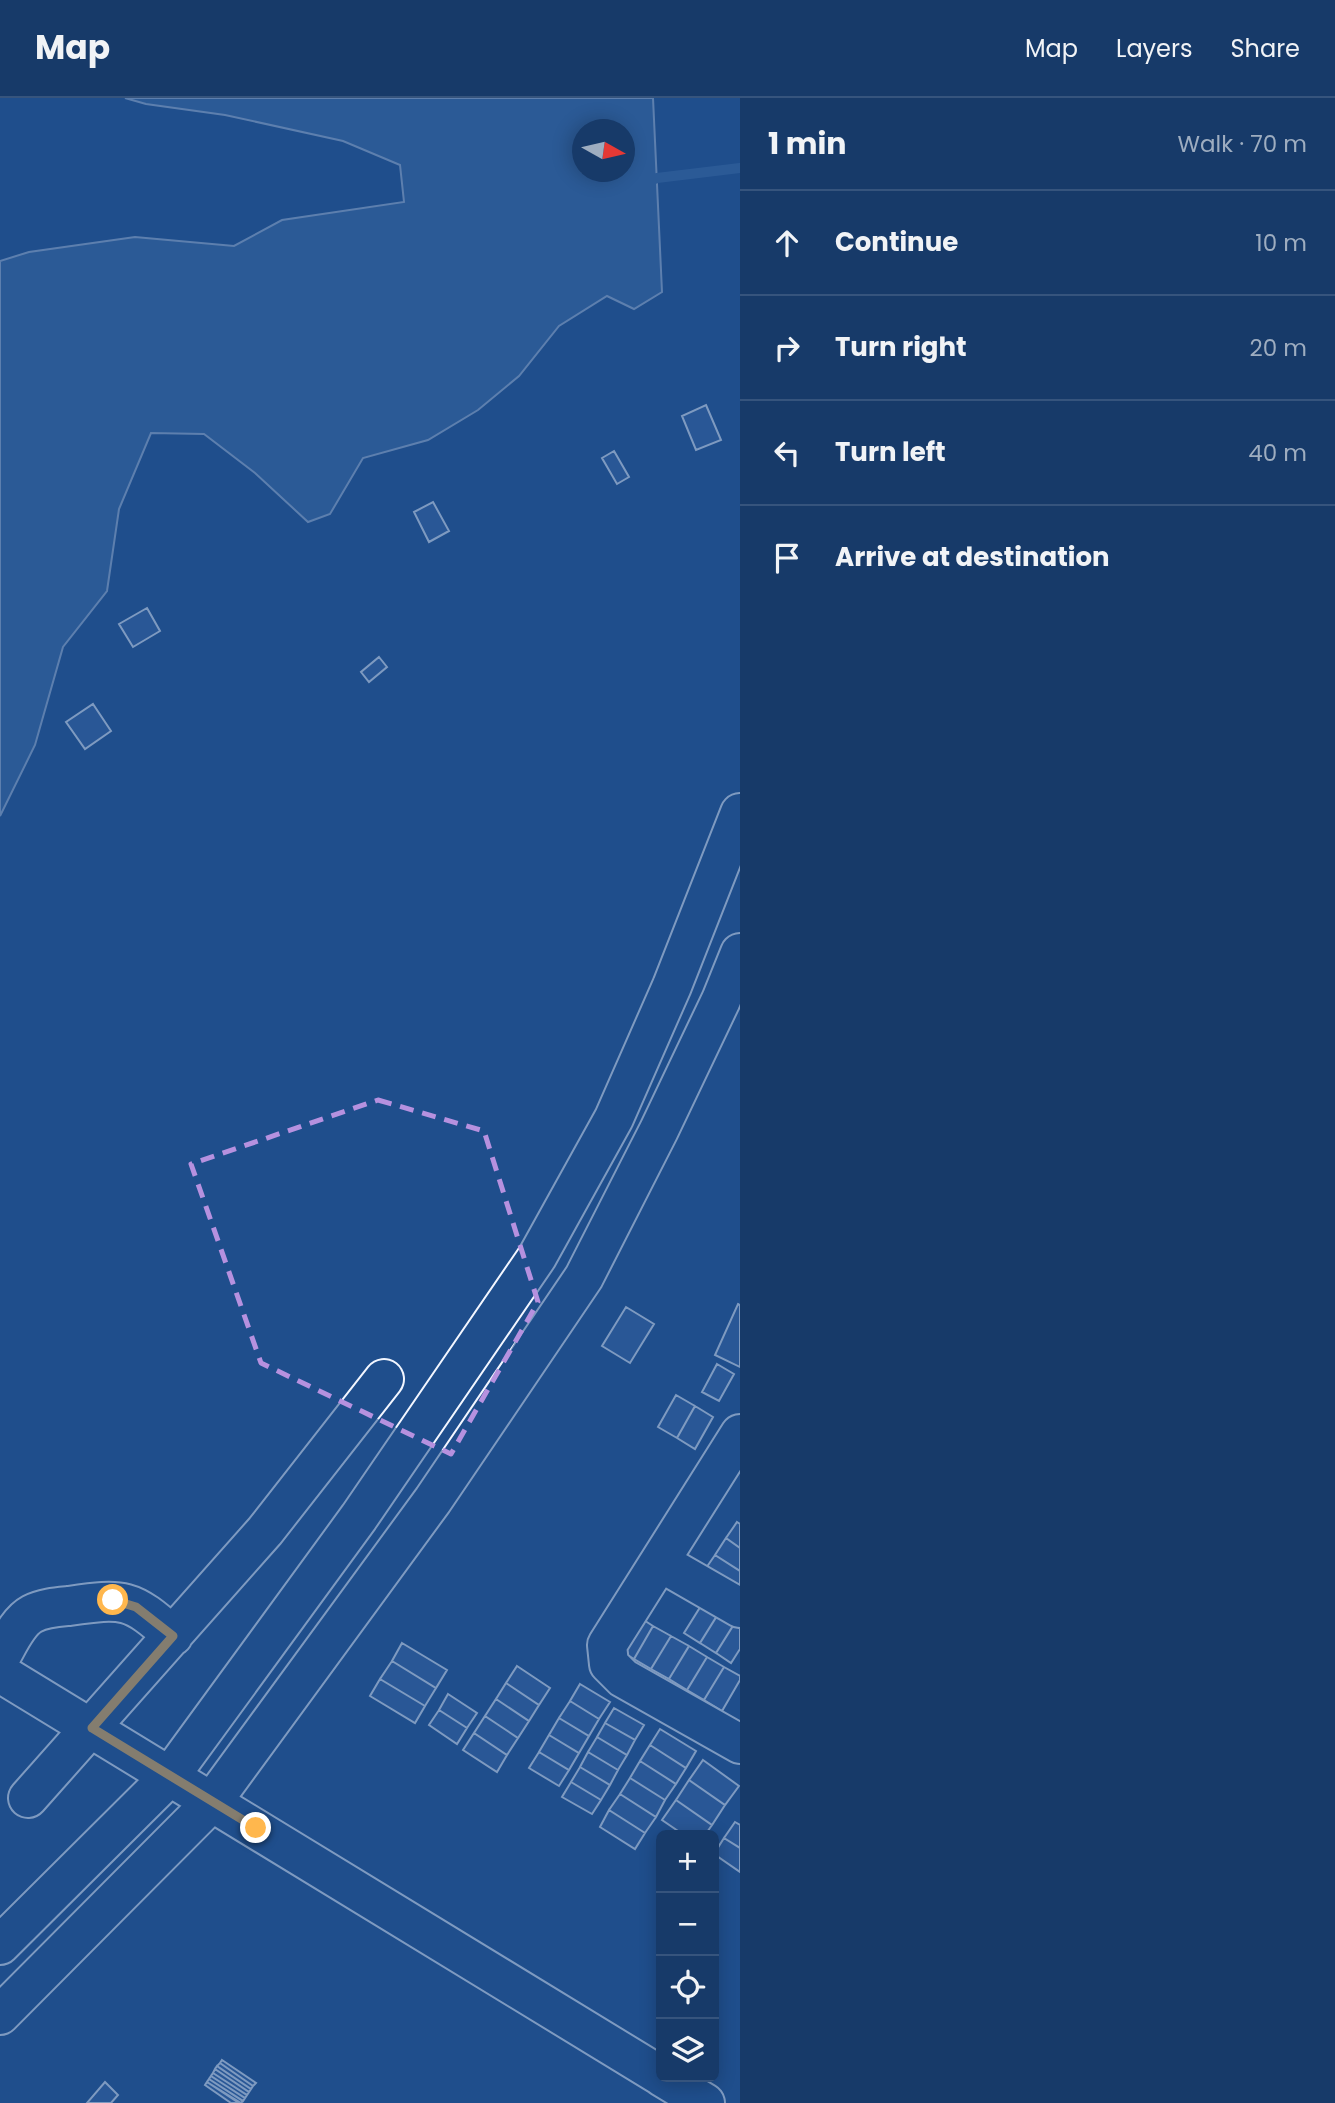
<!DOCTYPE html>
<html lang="en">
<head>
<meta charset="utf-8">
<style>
	:root { --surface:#173a69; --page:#244571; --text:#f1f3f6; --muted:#9eadc0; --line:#36547d }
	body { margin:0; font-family:Poppins,sans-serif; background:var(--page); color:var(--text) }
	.controls { position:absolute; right:21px; bottom:21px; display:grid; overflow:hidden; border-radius:10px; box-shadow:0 4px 18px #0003 }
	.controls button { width:63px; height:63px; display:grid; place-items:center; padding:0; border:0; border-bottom:2px solid var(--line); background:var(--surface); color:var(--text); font:35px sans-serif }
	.compass { position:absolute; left:572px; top:21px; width:63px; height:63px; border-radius:50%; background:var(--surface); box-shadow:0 4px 18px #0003; rotate:98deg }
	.stop { position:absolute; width:21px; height:21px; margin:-16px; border:5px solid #ffb74d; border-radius:50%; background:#fff }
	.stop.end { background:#ffb74d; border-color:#fff; box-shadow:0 2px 7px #0008 }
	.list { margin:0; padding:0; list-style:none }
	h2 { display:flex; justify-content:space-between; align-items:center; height:91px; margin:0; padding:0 28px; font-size:30px }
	h2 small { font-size:23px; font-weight:400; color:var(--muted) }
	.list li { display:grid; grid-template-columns:46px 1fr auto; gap:21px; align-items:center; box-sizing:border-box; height:105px; padding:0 28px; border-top:2px solid var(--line) }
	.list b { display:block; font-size:26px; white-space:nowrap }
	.list em { font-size:23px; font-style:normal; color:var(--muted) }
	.icon { flex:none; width:38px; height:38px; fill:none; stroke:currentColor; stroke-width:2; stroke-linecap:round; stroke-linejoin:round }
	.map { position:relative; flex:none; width:740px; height:2005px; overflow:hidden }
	header { display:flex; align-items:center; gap:42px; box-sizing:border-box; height:98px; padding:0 35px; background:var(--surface); border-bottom:2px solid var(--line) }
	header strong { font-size:33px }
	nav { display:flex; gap:38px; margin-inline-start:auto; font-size:24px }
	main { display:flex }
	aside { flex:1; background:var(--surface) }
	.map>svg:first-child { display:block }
	.water { fill:#3b69a3; stroke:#a8bbd7; stroke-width:2; fill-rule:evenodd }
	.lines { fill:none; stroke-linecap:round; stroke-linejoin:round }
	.stream { stroke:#3b69a3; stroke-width:10 }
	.building { fill:#3563a3; stroke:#f2f6ff; stroke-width:2 }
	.minor-casing { stroke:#f2f6ff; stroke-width:42 }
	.minor { stroke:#1f4e8c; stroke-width:38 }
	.route { stroke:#ffb74d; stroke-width:9 }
	.marked { fill:none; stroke:#b691df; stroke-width:5; stroke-dasharray:14 9; stroke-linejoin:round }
</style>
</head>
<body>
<header>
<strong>Map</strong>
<nav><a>Map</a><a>Layers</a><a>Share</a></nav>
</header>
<main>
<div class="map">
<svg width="740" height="2005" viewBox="0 0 740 2005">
	<rect width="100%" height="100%" fill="#1f4e8c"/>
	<!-- water -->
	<path class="water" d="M125 0H653L662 194 634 211 607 198 559 228 519 278 478 312 428 342 363 360 330 416 308 424 255 375 204 336 151 335 119 411 107 493 63 549 35 647 0 718V163L29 154 135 139 234 148 282 122 404 104 400 67 343 43 225 17 146 6ZM582 32H624V74H582Z"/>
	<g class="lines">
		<!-- stream -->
		<path class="stream" d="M644 85 657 80 740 70"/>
	</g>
	<!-- building -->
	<path class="building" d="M706 307 721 342 696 352 682 318Z
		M614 353 629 379 617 386 602 360Z
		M433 404 449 433 429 444 414 414Z
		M147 510 160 533 133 549 119 526Z
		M379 559 387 569 369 584 361 574Z
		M93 606 111 633 85 651 66 624Z
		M738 1206 740 1207V1269L715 1257Z
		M626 1209 654 1226 630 1265 602 1248Z
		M717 1266 734 1276 719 1303 702 1294Z
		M676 1297 695 1308 677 1340 658 1329Z
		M695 1308 713 1319 695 1351 677 1340Z
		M737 1424 740 1426V1450L726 1440Z
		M726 1440 740 1450V1473L715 1457Z
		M715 1457 740 1473V1497L704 1473Z
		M704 1503 720 1513 700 1545 684 1535Z
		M720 1513 736 1523 716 1555 700 1545Z
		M636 1517 653 1528 634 1561 616 1550Z
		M736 1523 740 1526V1551L731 1565 716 1555Z
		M653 1528 671 1538 651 1571 634 1561Z
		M671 1538 689 1548 669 1581 651 1571Z
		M402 1545 447 1572 436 1590 392 1563Z
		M689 1548 707 1559 687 1592 669 1581Z
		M707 1559 724 1569 704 1602 687 1592Z
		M392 1563 436 1590 425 1608 380 1581Z
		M517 1568 550 1590 539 1607 506 1585Z
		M724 1569 740 1578V1582L722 1613 704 1602Z
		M380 1581 425 1608 415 1625 370 1598Z
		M506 1585 539 1607 529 1623 496 1601Z
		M580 1586 610 1604 599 1621 570 1603Z
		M448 1596 477 1615 467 1630 439 1612Z
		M496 1601 529 1623 518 1640 485 1618Z
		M570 1603 599 1621 589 1638 559 1620Z
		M614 1610 644 1627 635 1642 605 1625Z
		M439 1612 467 1630 457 1646 429 1627Z
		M485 1618 518 1640 507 1657 474 1635Z
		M559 1620 589 1638 579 1655 549 1637Z
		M605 1625 635 1642 627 1657 597 1639Z
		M660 1631 696 1653 686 1670 650 1647Z
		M474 1635 507 1657 497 1674 463 1652Z
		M549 1637 579 1655 569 1672 539 1654Z
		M597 1639 627 1657 618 1672 588 1654Z
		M650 1647 686 1670 676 1686 640 1663Z
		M539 1654 569 1672 559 1688 529 1670Z
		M588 1654 618 1672 610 1687 580 1669Z
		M703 1662 739 1688 725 1707 689 1682Z
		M640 1663 676 1686 665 1702 630 1680Z
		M580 1669 610 1687 601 1702 571 1684Z
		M630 1680 665 1702 656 1719 620 1696Z
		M689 1682 725 1707 712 1727 676 1702Z
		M571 1684 601 1702 592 1716 562 1699Z
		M620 1696 656 1719 645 1735 609 1712Z
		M676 1702 712 1727 705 1737H684L662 1722Z
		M609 1712 645 1735 635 1751 600 1729Z
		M735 1724 740 1727V1750L724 1740Z
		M724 1740 740 1750V1774L714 1756Z
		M222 1962 256 1985 253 1988 220 1965Z
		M220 1965 253 1988 251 1991 217 1968Z
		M217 1968 251 1991 249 1994 215 1971Z
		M215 1971 249 1994 247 1997 213 1975Z
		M213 1975 247 1997 245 2000 211 1978Z
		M211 1978 245 2000 243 2003 209 1981Z
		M209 1981 243 2003 241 2005 207 1984Z
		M105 1984 118 1997 111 2005H87Z
		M207 1984 239 2005H231L205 1987Z"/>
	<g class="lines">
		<defs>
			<path id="minor" d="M740 1336 607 1547 609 1566 623 1580 740 1646
				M660 1464 740 1510
				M0 1560C8 1547 17 1524 32 1516 43 1510 58 1509 69 1508 124 1500 131 1500 173 1538
				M0 1575 661 1978
				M28 1700 265 1433 384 1281
				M0 1847 170 1678 359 1419 537 1159 614 1020 672 888 740 715
				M0 1917 212 1704 433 1402 584 1179 659 1032 721 902 740 855
				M662 1979 705 2005"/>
		</defs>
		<!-- minor casing -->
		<use href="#minor" class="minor-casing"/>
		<!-- minor -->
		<use href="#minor" class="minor"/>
	</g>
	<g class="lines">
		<!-- route -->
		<path class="route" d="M113 1502 136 1509 173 1538 92 1630 256 1730"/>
	</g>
	<!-- marked area -->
	<path d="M0 0H740V2005H0ZM378 1002 484 1033 538 1204 451 1356 261 1265 191 1066Z" fill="#1f4e8c" fill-opacity=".55" fill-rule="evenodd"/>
	<path class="marked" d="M378 1002 484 1033 538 1204 451 1356 261 1265 191 1066Z"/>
</svg>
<div class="controls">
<button>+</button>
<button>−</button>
<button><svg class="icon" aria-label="locate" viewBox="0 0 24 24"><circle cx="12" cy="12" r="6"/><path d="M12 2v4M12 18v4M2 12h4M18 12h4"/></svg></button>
<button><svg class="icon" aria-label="layers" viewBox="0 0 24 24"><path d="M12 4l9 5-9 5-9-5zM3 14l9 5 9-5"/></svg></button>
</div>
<svg class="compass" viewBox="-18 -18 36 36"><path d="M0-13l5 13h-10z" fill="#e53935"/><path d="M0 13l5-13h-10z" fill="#9eadc0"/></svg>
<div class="stop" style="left:113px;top:1502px"></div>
<div class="stop end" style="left:256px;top:1730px"></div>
</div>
<aside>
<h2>1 min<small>Walk · 70 m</small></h2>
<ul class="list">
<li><svg class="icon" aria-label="ahead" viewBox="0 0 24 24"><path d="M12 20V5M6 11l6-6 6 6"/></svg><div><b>Continue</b></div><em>10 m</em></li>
<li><svg class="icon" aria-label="right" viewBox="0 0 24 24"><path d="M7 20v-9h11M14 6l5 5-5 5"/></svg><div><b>Turn right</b></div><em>20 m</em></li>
<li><svg class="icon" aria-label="left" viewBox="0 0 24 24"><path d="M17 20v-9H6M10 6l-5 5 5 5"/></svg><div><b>Turn left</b></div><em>40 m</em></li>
<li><svg class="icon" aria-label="arrive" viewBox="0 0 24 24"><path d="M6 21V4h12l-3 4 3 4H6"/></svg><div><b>Arrive at destination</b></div></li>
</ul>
</aside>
</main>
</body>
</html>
